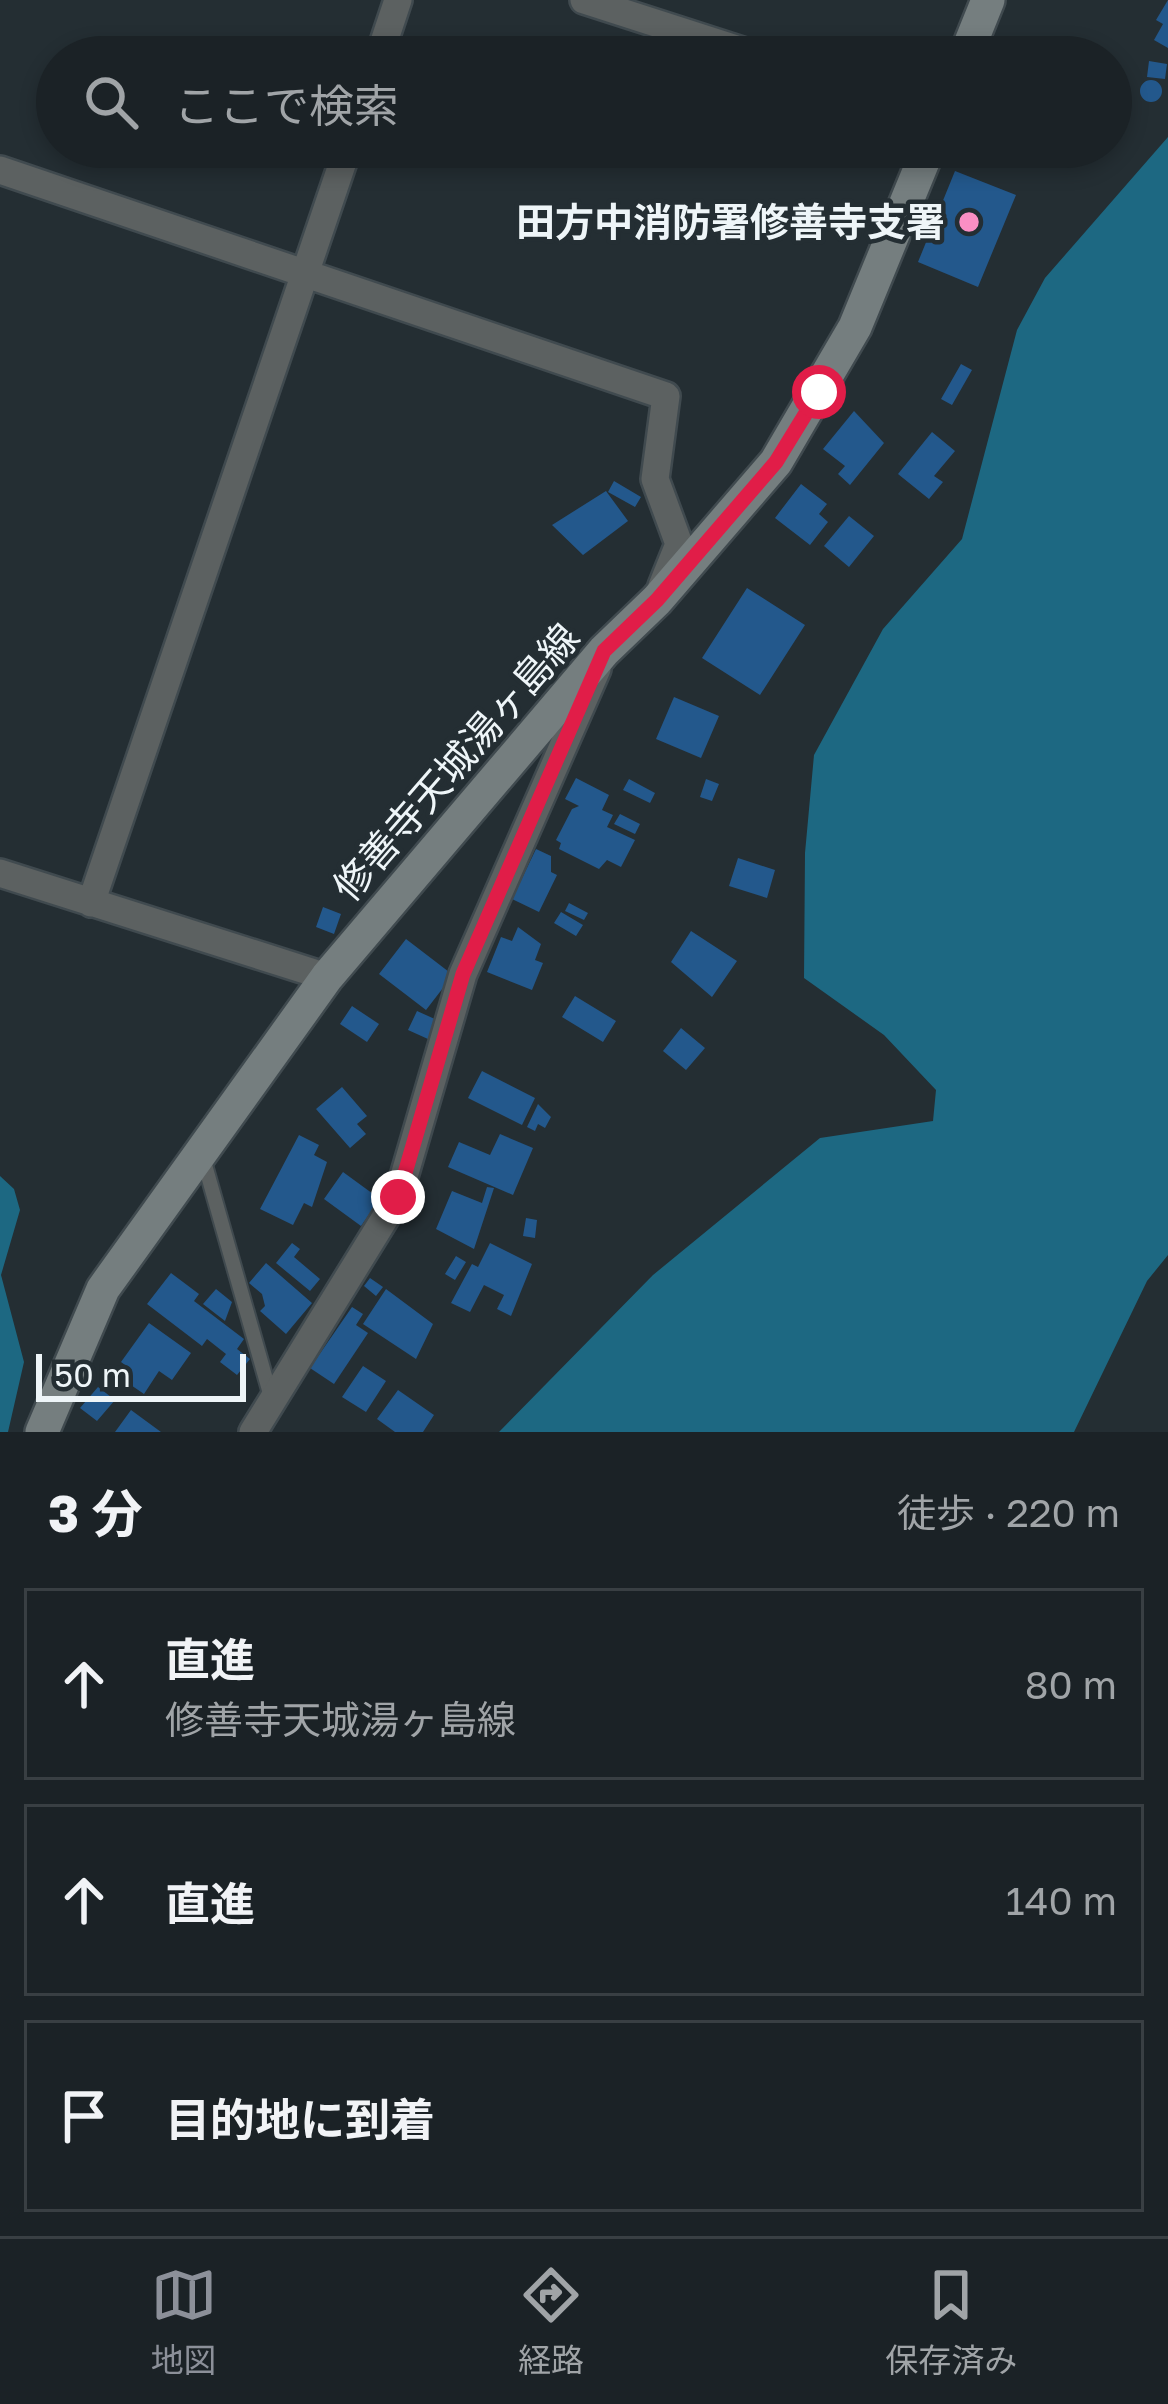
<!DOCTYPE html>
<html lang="ja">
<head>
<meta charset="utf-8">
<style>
	:root { --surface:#1b2226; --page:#282f32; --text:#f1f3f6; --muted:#a0a4a7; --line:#393f43; --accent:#8c9099 }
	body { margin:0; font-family:"Golos Text","Noto Sans JP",sans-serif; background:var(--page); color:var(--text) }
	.scale { position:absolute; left:36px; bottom:30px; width:210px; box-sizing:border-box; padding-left:12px; border:6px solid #eef5f8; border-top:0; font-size:33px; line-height:42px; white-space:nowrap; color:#eef5f8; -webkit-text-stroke:9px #242e33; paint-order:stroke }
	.stop { position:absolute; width:36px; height:36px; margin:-27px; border:9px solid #e11d48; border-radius:50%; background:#fff }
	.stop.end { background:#e11d48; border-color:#fff; box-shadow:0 3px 12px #0008 }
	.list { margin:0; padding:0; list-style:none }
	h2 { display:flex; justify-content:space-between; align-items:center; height:156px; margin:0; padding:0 48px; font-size:51px }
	h2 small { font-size:39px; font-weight:400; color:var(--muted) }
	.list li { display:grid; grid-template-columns:78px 1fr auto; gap:36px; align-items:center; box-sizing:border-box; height:192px; margin:0 24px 24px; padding:0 24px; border:3px solid var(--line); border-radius:0px }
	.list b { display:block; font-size:45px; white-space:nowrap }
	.list p { margin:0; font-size:39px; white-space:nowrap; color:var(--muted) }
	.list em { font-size:39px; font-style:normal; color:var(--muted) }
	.icon { flex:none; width:66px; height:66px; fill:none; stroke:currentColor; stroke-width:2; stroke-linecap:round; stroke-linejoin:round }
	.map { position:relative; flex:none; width:1168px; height:1432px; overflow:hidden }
	.search { position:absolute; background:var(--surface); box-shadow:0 6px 18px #0003; left:36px; right:36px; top:36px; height:132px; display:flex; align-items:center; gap:30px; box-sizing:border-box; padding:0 42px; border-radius:66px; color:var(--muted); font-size:45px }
	.sheet { height:804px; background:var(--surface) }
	nav { display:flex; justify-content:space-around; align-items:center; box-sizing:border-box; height:168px; border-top:3px solid var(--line); background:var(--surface); font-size:33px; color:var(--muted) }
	nav a { display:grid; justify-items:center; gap:6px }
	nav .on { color:var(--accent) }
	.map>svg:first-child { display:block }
	.forest { fill:#1d6882 }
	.building { fill:#23588c }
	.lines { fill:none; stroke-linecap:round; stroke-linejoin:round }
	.service-casing { stroke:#404a4f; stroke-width:18 }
	.minor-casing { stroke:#404a4f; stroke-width:32 }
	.secondary-casing { stroke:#404a4f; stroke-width:38 }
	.service { stroke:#5c6161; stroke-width:14 }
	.minor { stroke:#5c6161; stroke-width:27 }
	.secondary { stroke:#757e7f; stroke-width:33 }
	.route { stroke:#e11d48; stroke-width:15 }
	.poi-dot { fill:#fb8fc4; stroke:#242e33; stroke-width:4.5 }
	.labels { text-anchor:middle; stroke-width:9; stroke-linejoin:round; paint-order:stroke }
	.poi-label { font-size:39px; font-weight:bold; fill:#eef5f8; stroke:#242e33; text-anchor:end }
	.street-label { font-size:39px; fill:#eef5f8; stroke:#242e33 }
</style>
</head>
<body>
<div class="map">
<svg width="1168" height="1432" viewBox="0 0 1168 1432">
	<rect width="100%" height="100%" fill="#242e33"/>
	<!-- forest -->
	<path class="forest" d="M1168 137V1255L1147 1281 1074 1432H499L653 1275 820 1138 933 1121 936 1090 884 1035 804 978 805 853 814 755 883 629 962 539 1017 330 1045 278Z
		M0 1176 14 1189 20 1210 1 1275 24 1362 8 1432H0Z"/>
	<!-- building -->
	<path class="building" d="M1168 0V48L1154 40 1163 24 1156 20Z
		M1149 61 1167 64 1165 79 1147 77Z
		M1140 91a11 11 0 1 1 22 0a11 11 0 1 1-22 0Z
		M955 171 1016 195 978 287 918 262Z
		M961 364 972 370 952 405 941 399Z
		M854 411 884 443 850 485 838 474 845 466 823 449Z
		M932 432 955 451 934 476 943 482 929 499 898 474Z
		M614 481 641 497 635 507 608 492Z
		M801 484 827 504 819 514 828 522 810 545 775 518Z
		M606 491 628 521 583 555 552 525Z
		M849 516 874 536 849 567 824 546Z
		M747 588 805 625 760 695 702 658Z
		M674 697 719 716 701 758 656 739Z
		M576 778 609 795 602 810 613 815 607 827 635 840 621 867 607 860 599 869 559 849 561 843 556 840 572 809 579 806 565 799Z
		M629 779 655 793 650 803 623 790Z
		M706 779 719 784 712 801 700 797Z
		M620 814 640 824 635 834 614 824Z
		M536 849 551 856V872L557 875 539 912 512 899Z
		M738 858 775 870 767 898 729 886Z
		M569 903 588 913 584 920 565 911Z
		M323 907 341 914 334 934 316 927Z
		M561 912 583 925 576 936 554 923Z
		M518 927 541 944 535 960 543 963 532 990 487 972 501 937 512 941Z
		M691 931 737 961 712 997 671 962Z
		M406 939 453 975 426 1010 379 974Z
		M575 996 616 1021 603 1042 562 1017Z
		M352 1006 379 1024 367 1042 340 1024Z
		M417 1011 437 1020 428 1039 408 1030Z
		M681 1028 705 1048 686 1070 663 1051Z
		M482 1071 535 1098 522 1125 468 1098Z
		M342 1087 367 1116 357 1124 366 1134 350 1148 316 1109Z
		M538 1104 551 1117 545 1128 538 1124 535 1131 527 1127Z
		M500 1134 533 1148 513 1195 448 1167 459 1142 490 1155Z
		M299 1135 319 1145 314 1155 327 1162 312 1207 304 1203 293 1225 260 1209Z
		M343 1172 380 1199 361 1226 324 1199Z
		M487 1187 494 1188 474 1249 436 1229 452 1191 482 1203Z
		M526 1218 537 1220 535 1238 523 1236Z
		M292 1243 300 1249 294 1257 320 1279 310 1291 276 1263Z
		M490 1243 532 1264 511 1316 497 1309 504 1295 484 1285 470 1312 451 1303 472 1264 478 1267Z
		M456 1256 466 1262 455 1280 445 1274Z
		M266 1263 312 1303 286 1334 260 1311 265 1306 262 1294 249 1283Z
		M171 1273 199 1294 194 1301 244 1339 237 1349 250 1359 237 1375 220 1362 226 1354 207 1339 202 1346 147 1304Z
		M370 1278 383 1287 376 1296 364 1286Z
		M216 1289 232 1302 225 1321 203 1304Z
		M386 1289 433 1324 416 1359 363 1324Z
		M352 1307 363 1314 356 1325 368 1333 334 1384 310 1368Z
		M149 1323 191 1353 172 1380 159 1371 144 1394 125 1381 132 1370 121 1362Z
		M363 1366 386 1381 366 1412 342 1397Z
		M98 1387 115 1400 97 1421 80 1408Z
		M398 1390 434 1415 423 1432H395L377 1419Z
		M131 1410 161 1432H115Z"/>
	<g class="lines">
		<defs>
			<path id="service" d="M203 1158 271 1397"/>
			<path id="minor" d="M584 0 761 57
				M379 57 398 0
				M0 170 666 396 655 479 679 544 662 586
				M0 873 327 977
				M91 903 348 147
				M253 1432 398 1197 463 974 597 669"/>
			<path id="secondary" d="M965 57 988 0
				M42 1432 103 1289 327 977 604 651 657 600 776 462 855 327 929 147"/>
		</defs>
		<!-- service casing -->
		<use href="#service" class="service-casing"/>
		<!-- minor casing -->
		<use href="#minor" class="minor-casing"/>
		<!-- secondary casing -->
		<use href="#secondary" class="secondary-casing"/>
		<!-- service -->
		<use href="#service" class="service"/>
		<!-- minor -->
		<use href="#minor" class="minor"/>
		<!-- secondary -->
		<use href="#secondary" class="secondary"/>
	</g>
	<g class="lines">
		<!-- route -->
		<path class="route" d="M398 1197 463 974 604 651 657 600 776 462 819 392"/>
	</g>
	<!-- markers -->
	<circle class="poi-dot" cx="969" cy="222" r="12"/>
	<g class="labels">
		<!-- poi labels -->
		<g class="poi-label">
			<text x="945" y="236">田方中消防署修善寺支署</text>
		</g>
		<!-- street labels -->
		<g class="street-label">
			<text transform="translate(456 762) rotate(-49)" y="14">修善寺天城湯ヶ島線</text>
		</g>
	</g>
</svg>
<div class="scale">50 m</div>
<div class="stop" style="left:819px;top:392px"></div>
<div class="stop end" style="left:398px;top:1197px"></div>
<div class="search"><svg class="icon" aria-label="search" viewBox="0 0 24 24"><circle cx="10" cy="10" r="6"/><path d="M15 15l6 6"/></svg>ここで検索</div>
</div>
<section class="sheet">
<h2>3 分<small>徒歩 · 220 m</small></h2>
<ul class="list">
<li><svg class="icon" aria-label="ahead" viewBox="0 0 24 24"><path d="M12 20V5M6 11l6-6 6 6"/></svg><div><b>直進</b><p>修善寺天城湯ヶ島線</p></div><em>80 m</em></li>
<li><svg class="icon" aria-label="ahead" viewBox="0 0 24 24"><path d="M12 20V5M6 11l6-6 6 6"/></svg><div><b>直進</b></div><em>140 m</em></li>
<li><svg class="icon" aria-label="arrive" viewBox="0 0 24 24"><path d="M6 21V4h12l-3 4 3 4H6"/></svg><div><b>目的地に到着</b></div></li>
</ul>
</section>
<nav>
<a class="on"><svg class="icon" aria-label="map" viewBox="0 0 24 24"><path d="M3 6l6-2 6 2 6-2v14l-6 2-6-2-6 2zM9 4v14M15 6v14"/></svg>地図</a>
<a><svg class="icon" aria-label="directions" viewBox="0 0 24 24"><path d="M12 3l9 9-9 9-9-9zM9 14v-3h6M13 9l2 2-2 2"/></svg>経路</a>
<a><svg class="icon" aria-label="saved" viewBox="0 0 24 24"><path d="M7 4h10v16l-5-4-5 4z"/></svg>保存済み</a>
</nav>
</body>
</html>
